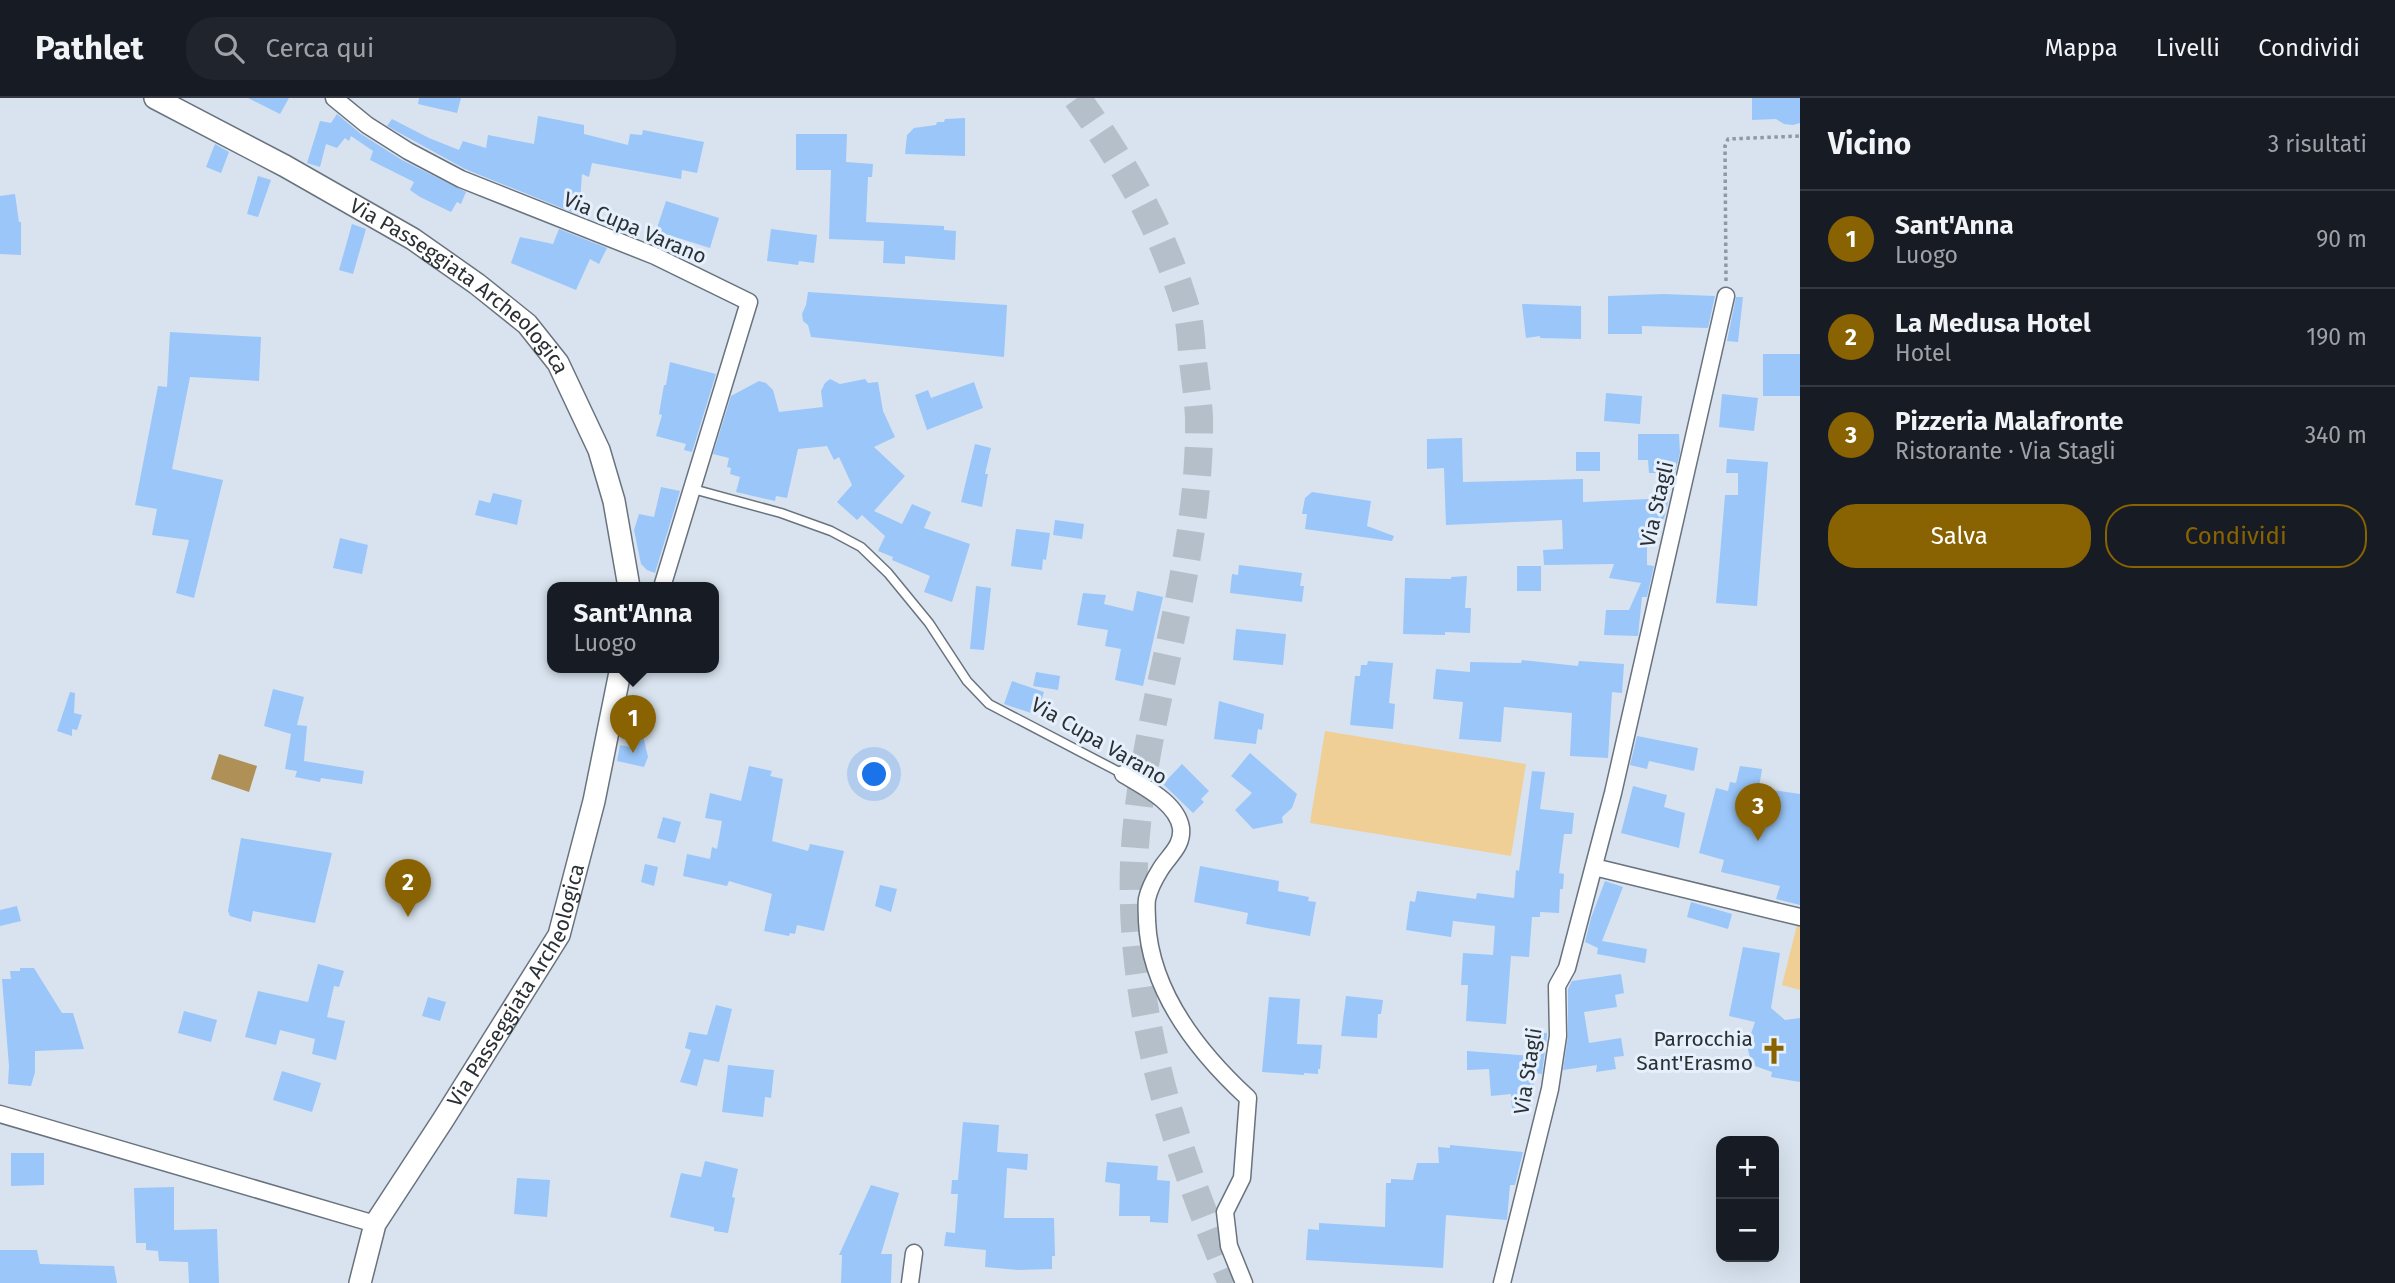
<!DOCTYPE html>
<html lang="it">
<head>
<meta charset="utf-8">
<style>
	:root { --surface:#171b24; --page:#20242c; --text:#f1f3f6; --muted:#9ea1a6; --line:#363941; --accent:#896301 }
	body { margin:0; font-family:"Fira Sans",sans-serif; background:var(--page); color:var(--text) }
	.controls { position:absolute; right:21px; bottom:21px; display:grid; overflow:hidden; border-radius:14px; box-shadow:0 7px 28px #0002 }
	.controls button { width:63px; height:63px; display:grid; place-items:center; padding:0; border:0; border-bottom:2px solid var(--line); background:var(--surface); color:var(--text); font:35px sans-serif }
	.you { position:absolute; left:875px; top:677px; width:24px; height:24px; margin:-18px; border:5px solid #fff; border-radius:50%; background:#1a73e8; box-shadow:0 0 0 10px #1a73e833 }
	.badge { display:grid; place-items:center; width:46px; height:46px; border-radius:50%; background:var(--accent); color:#fff; font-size:23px; font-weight:700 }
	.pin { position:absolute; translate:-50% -58px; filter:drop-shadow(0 2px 4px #0008) }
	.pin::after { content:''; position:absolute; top:37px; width:24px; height:21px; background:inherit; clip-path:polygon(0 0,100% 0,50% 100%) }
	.popup { position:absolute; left:547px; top:484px; width:172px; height:91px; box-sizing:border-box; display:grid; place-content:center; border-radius:14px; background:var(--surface); filter:drop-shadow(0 2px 5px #0005); font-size:23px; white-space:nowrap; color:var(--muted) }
	.popup b { font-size:26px; color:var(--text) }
	.popup::after { content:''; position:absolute; left:50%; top:100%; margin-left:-14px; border:14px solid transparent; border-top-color:var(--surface) }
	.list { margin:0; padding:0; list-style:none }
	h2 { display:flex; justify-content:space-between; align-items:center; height:91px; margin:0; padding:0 28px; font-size:30px }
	h2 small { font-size:23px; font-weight:400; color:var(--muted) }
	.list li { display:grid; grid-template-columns:46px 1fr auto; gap:21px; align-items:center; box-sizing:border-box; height:98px; padding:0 28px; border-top:2px solid var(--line) }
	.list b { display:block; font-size:26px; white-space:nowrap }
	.list p { margin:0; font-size:23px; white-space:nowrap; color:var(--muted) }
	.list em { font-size:23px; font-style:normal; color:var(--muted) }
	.actions { display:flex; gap:14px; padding:21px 28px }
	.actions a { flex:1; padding:16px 0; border:2px solid var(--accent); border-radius:28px; text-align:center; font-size:24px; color:var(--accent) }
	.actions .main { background:var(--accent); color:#fff }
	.icon { flex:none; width:38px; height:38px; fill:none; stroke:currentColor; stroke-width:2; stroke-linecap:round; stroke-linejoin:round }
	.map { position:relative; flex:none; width:1800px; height:1185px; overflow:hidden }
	header { display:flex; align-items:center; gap:42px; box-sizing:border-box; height:98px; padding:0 35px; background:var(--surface); border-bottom:2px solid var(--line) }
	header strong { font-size:33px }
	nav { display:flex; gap:38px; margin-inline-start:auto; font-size:24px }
	.search { width:490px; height:63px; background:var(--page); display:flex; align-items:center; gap:18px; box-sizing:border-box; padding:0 24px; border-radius:28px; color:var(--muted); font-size:26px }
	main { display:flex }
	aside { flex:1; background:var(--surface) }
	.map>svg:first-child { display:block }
	.green { fill:#efcf95 }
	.water { fill:#af9056 }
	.building { fill:#9ac6f9 }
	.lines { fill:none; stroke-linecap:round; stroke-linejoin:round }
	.highway-tunnel { stroke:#b5bfca; stroke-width:28; stroke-dasharray:28 14; stroke-linecap:butt }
	.lane-casing { stroke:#69737e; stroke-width:11 }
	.street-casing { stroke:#69737e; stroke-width:19 }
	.secondary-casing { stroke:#69737e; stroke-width:24 }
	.path { stroke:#9098a1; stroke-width:3.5; stroke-dasharray:3.5 3.5; stroke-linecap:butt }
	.lane { stroke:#fff; stroke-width:8 }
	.street { stroke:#fff; stroke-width:16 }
	.secondary { stroke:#fff; stroke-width:21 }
	.labels { text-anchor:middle; stroke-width:6; stroke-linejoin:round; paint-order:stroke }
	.street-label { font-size:21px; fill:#2b3034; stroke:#e5f0fc }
	.poi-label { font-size:21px; fill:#2b3034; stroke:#e5f0fc; text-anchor:end }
</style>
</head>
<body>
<header>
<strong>Pathlet</strong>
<div class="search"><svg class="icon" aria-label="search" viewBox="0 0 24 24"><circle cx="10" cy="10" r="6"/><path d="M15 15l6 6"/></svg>Cerca qui</div>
<nav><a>Mappa</a><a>Livelli</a><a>Condividi</a></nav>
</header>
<main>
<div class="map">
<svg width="1800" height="1185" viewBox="0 0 1800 1185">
	<rect width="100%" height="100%" fill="#d8e3ef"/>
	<!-- green -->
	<path class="green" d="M1325 633 1526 666 1511 758 1310 725Z
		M1797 827 1800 828V892L1782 887Z"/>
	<!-- water -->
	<path class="water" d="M219 656 257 668 249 694 211 681Z"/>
	<!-- building -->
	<path class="building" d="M248 0H289L280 16Z
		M419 0H461L457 15 418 6Z
		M1752 0H1800V25L1793 27 1784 26 1776 21 1752 22Z
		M337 16 361 36 402 62 466 94 461 106 457 104 451 114 420 99 410 92 414 84 370 62 373 53 351 38 349 43 345 40 337 50 326 46 320 69 307 65 320 23 331 25Z
		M538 18 584 27V36L628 47 630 36 642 37 643 32 704 44 697 75 682 72 681 81 592 65 589 79 582 76 579 117 465 71 387 28 392 21 429 40 459 52 463 43 486 50 488 37 534 46Z
		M965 20V58L905 56 907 37 914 30 936 27 937 24H944L945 21Z
		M796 36H847L846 64 873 66 872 79H868L866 124 944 128V132L956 133 955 162 905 158V166L883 165 884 143 829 141 831 72H796Z
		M215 46 229 54 221 75 206 69Z
		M258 78 271 82 258 119 247 116Z
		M15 96 19 124H21V157L0 156V98Z
		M666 103 719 120 710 150 656 133Z
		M352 126 366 131 353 176 339 172Z
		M559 131 607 150 599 166 590 161 576 192 511 165 520 139 553 146Z
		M771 131 817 137 814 165 799 163 798 167 767 163Z
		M808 194 1007 207 1004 259 811 239 808 227 803 223 802 216 806 207Z
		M1664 196 1715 198 1708 230 1642 228V236H1608V198Z
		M1736 199H1743L1738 244 1727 243Z
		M1522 206 1581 208V241L1540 240V238L1526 240Z
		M170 234 261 239 259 283 190 279 172 371 223 382 194 500 176 495 189 442 152 437 157 411 135 407 158 288 167 289Z
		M1763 256H1800V298H1763Z
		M670 264 716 276 692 354 684 352 686 346 656 338 662 317 659 316 664 287H666Z
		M830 281 840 286 865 281 868 285 878 284 883 313 895 339 874 349 905 378 874 413 902 426 912 406 931 414 924 430 970 446 952 504 924 494 930 478 892 462 893 459 878 453 885 438 862 417 857 422 837 404 852 387 839 359 834 362 827 348 798 351 787 400 776 398 775 403 736 394 740 379 730 376 731 370 727 369 729 360 713 356 731 298 759 283 766 285 773 292 779 314 823 309 821 293 825 285Z
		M974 284 983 310 927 332 915 297 928 292 931 300Z
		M1606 295 1642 298 1640 326 1604 323Z
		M1722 296 1758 300 1754 333 1719 329Z
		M1638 336H1679L1680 355 1675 375H1649L1648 362H1638Z
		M1462 340 1463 384 1583 381V404L1669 400 1664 421 1649 422 1650 439H1647V467L1654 468 1647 499H1642L1638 538 1604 537 1606 512H1629L1641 485 1609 480 1614 466 1544 467 1543 452 1563 451 1562 422 1446 427 1444 370 1427 371V341Z
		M975 346 991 350 985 376H988L982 409 961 404Z
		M1576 354H1600V373H1576Z
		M1727 361 1768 364 1757 508 1716 505 1725 397H1738V375H1726Z
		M661 389 680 393 655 475 647 472 641 466 634 432 639 416 654 419Z
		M1312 394 1371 403 1367 428 1394 438 1392 443 1305 431 1307 416H1302L1305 400Z
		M493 395 522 402 517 427 475 417 479 402 490 405Z
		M1055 422 1084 426 1082 441 1053 437Z
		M1016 431 1050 435 1046 462 1043 461 1042 472 1011 468Z
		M340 440 368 447 362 476 333 470Z
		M1239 467 1302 475 1300 488H1304L1302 504 1230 495 1232 476 1238 477Z
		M1517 468H1541V493H1517Z
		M1467 478 1465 510H1471L1470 535 1445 534V537L1403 536 1405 480 1451 481V479Z
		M976 488 991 490 984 552 970 551Z
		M1137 493 1163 499 1143 588 1115 582 1121 551 1105 548 1108 532 1077 527 1083 495 1106 497 1104 506 1133 513Z
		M1236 531 1286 536 1283 567 1233 562Z
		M1522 562 1578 568 1579 563 1624 566 1622 595 1612 594 1608 660 1570 658 1572 615 1504 609 1501 644 1459 641 1463 604 1433 601 1436 571 1470 574V564L1521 565Z
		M1368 563 1393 565 1389 605 1395 606 1393 631 1350 627 1355 578H1360L1361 567H1367Z
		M1036 574 1060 578 1058 592 1033 588Z
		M1012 583 1044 594 1037 617 1004 606Z
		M273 591 304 599 297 627 307 628 304 663 364 673 362 686 321 680 320 684 295 679 297 673 285 671 291 636 264 628Z
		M70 594 75 595 74 615 82 617 77 632 72 631V638L57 633Z
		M1219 603 1264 616 1262 632 1258 631 1256 646 1214 641Z
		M642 633 648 659 644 669 617 663 620 647 636 650Z
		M1637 638 1698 650 1694 673 1649 663 1647 671 1630 667Z
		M1250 655 1297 696 1292 710 1282 719 1283 725 1253 731 1235 712 1252 695 1231 678Z
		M1182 666 1209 693 1201 701 1204 704 1193 715 1163 686Z
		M749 668 772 673 770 678 783 681 772 743 808 753 810 746 844 753 824 833 797 827 795 836 790 835 789 838 764 833 772 796 729 783 727 788 683 778 687 756 710 761 712 749 717 751 722 723 705 720 710 695 741 703Z
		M1740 668 1762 671 1759 690 1800 696V807L1776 801 1780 788 1721 774 1724 762 1699 755 1716 690 1728 693 1730 684 1736 685Z
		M1532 673 1545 674 1540 711 1574 715 1572 736H1564L1559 775 1564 776 1563 791H1560L1559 815 1540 814V819H1532L1529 859 1511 858 1506 926 1466 923 1468 887H1461L1463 855 1493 857 1495 828 1453 823 1451 839 1406 832 1410 803 1415 804 1417 793 1476 801 1477 795 1514 800 1516 772 1519 773Z
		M1633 688 1667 697 1664 709 1685 715 1679 750 1621 735Z
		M663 719 681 724 675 745 657 740Z
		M241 740 332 755 315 825 253 813 251 824 230 818 228 813Z
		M645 766 658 769 654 788 641 784Z
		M1200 768 1279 783 1278 793 1309 799 1308 803 1316 804 1310 838 1246 826 1248 815 1194 804Z
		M1605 783 1623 789 1602 843 1647 851 1645 865 1597 856 1598 850 1585 844 1591 820Z
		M880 787 897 791 891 814 875 808Z
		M1691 804 1732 816 1728 831 1687 819Z
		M17 808 21 823 0 828V812Z
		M1743 849 1780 855 1771 910 1785 922 1800 920V984L1771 979 1772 974 1755 968 1750 960 1747 947 1755 924 1729 918Z
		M318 866 344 873 339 889 334 888 327 919 345 923 336 962 312 956 315 941 280 932 276 947 245 939 258 893 308 904Z
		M20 870H34L62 915H73L84 951 35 953V974L31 988 8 986 9 968 2 881H11L10 873H20Z
		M1621 876 1624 895 1615 897 1617 909 1584 914 1589 945 1621 940 1624 958 1614 959 1616 971 1596 974 1597 967 1563 972 1568 938V891L1572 883Z
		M1346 898 1383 902 1381 916H1378L1377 940 1341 938Z
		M428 899 446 904 440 923 422 918Z
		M1269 899 1300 901 1297 946 1322 947 1320 971H1318V976L1304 975V977L1262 974Z
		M716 907 732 911 719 964 704 961 697 988 680 984 691 952 685 950 689 934 707 937Z
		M184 913 217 922 211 944 178 935Z
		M1534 934 1547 935V937L1542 976 1533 975 1534 998 1527 1016 1512 1011 1511 996 1491 998 1489 971 1467 972V953L1532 958Z
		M728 967 774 972 771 1000 765 999 763 1019 722 1014Z
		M282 973 321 985 312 1014 273 1002Z
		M963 1024 999 1027 997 1054 1028 1056 1027 1072 1007 1070 1004 1120H1054L1055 1158H1052V1171L1018 1172 985 1169 986 1152 944 1148 946 1134 955 1135 958 1096H951L952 1082H958Z
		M1450 1047 1523 1054 1515 1087H1510L1507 1122 1446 1117 1443 1170 1306 1162 1308 1131 1319 1132V1125L1385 1129 1386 1085H1391V1081L1413 1082 1417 1065H1439L1438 1049 1450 1050Z
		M11 1055H44V1087L11 1088Z
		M705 1063 738 1071 732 1099 735 1100 728 1135 714 1133V1129L670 1119 681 1075 701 1079Z
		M1107 1064 1158 1068 1157 1082 1170 1083 1168 1125 1150 1124V1118H1119L1120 1086 1105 1084Z
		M517 1080 550 1082 547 1119 514 1116Z
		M871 1087 899 1095 881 1156H892L891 1185H841L842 1157H839Z
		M174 1089V1132L217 1131 219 1185H189L188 1164 159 1163 158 1153 146 1152V1145H136L134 1090Z
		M0 1152H37L40 1166 114 1168 117 1185H0Z"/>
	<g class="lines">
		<!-- highway-tunnel -->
		<path class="highway-tunnel" d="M1077 0C1126 68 1163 132 1187 214 1191 229 1191 247 1193 263 1195 281 1198 300 1199 319 1200 378 1191 439 1180 497 1162 587 1138 673 1134 766 1129 912 1175 1052 1232 1185"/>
		<defs>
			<path id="lane" d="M693 391 781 415 831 433 861 449 888 475 929 525 967 583 989 606 1123 676"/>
			<path id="street" d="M334 0 367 27 408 53 461 81 655 158 749 204 662 489
				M1123 676C1142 688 1177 704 1181 730 1183 749 1168 758 1160 772 1155 780 1149 792 1147 801 1146 808 1147 816 1147 823 1150 894 1198 954 1248 1000L1242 1080 1225 1114 1229 1148 1244 1185
				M1594 769 1800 819
				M0 1016 375 1126
				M910 1185 914 1155
				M1502 1185 1550 991 1558 938 1557 888 1567 870 1613 695 1726 198"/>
			<g id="secondary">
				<path id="s1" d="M155 0 285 68 413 141 477 186 527 226 558 265 599 352 614 403 629 489"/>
				<path id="s2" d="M360 1185 375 1126 443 1022 559 837 594 703 621 569"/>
			</g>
		</defs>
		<!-- lane casing -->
		<use href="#lane" class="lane-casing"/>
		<!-- street casing -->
		<use href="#street" class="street-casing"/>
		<!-- secondary casing -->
		<use href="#secondary" class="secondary-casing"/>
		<!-- path -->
		<path class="path" d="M1726 183 1725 48 1728 41 1800 38"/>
		<!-- lane -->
		<use href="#lane" class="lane"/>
		<!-- street -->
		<use href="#street" class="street"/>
		<!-- secondary -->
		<use href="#secondary" class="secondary"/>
	</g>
	<!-- icons -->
	<defs>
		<symbol id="church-bare" viewBox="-9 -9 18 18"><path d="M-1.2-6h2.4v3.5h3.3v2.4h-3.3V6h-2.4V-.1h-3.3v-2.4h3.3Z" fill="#896301" stroke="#e5f0fc" stroke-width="2.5" paint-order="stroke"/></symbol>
	</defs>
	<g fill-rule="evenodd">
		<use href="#church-bare" x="1755" y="934" width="38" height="38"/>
	</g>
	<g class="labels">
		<!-- street labels -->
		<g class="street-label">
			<text transform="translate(635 130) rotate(23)" y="7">Via Cupa Varano</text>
			<text dy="7" stroke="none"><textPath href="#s1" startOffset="360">Via Passeggiata Archeologica</textPath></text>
			<text transform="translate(1657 406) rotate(-77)" y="7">Via Stagli</text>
			<text transform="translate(1099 643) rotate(30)" y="7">Via Cupa Varano</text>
			<text dy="7" stroke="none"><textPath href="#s2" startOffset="340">Via Passeggiata Archeologica</textPath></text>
			<text transform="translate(1528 973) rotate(-81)" y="7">Via Stagli</text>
		</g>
		<!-- poi labels -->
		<g class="poi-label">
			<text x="1753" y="948">Parrocchia<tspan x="1753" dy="24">Sant'Erasmo</tspan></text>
		</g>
	</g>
</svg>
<div class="controls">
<button>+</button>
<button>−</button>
</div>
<div class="you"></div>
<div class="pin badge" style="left:633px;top:655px">1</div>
<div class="popup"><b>Sant'Anna</b>Luogo</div>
<div class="pin badge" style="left:408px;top:819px">2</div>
<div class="pin badge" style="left:1758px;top:743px">3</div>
</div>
<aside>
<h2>Vicino<small>3 risultati</small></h2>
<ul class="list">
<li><span class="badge">1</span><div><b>Sant'Anna</b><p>Luogo</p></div><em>90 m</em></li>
<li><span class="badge">2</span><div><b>La Medusa Hotel</b><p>Hotel</p></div><em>190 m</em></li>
<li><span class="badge">3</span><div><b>Pizzeria Malafronte</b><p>Ristorante · Via Stagli</p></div><em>340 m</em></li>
</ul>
<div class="actions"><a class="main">Salva</a><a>Condividi</a></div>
</aside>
</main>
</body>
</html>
